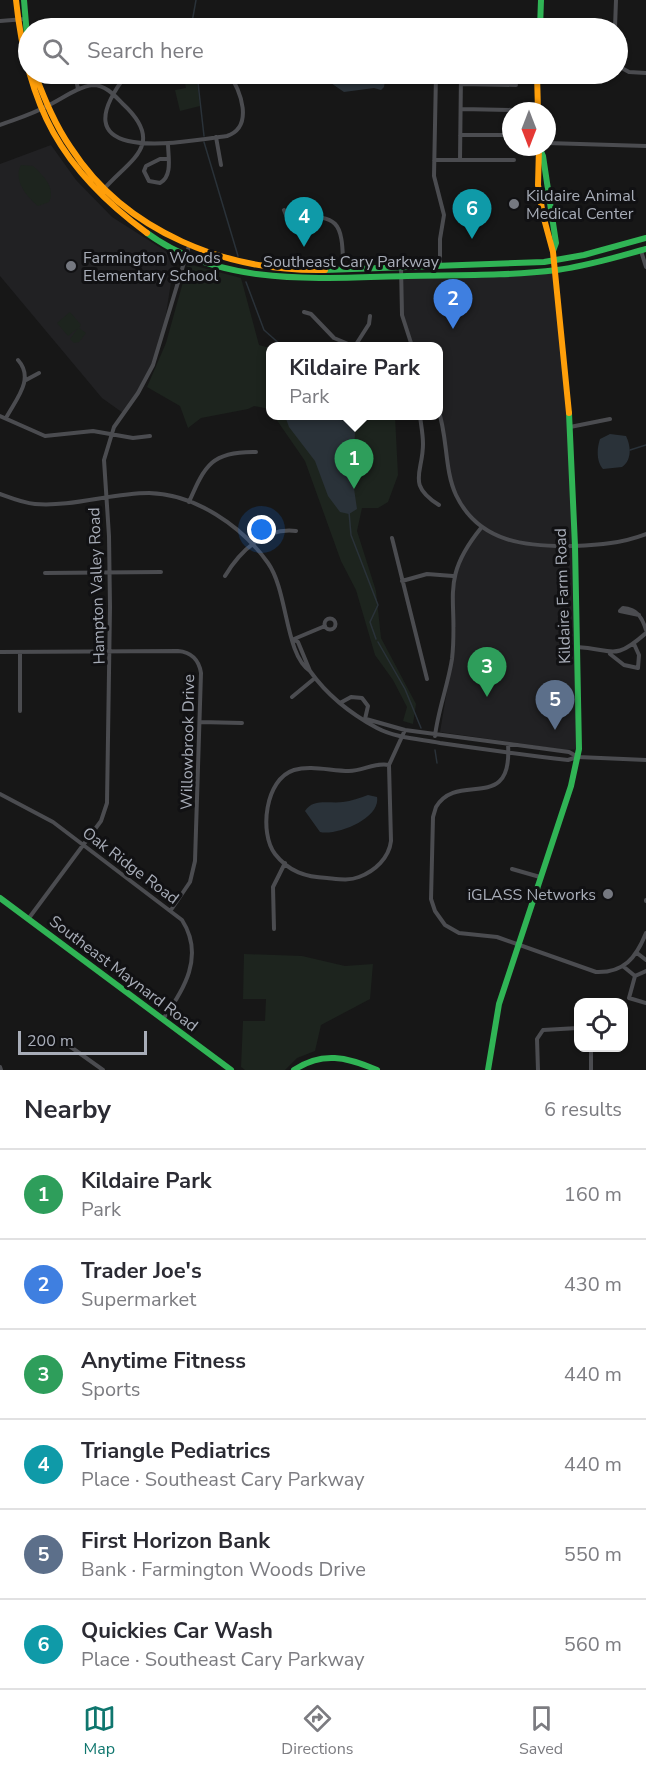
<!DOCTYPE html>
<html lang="en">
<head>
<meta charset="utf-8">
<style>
	:root { --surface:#fff; --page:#f7f7f7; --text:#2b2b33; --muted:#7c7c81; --line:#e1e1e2; --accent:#0f766e }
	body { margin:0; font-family:"Nunito Sans",sans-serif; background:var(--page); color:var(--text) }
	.controls { position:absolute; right:18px; bottom:18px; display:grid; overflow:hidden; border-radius:12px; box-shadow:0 2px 4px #0004 }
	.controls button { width:54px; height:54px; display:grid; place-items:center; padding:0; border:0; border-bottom:2px solid var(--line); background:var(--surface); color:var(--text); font:30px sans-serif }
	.compass { position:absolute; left:502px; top:102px; width:54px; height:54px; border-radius:50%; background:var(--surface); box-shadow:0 2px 4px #0004; rotate:180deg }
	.scale { position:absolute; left:18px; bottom:15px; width:129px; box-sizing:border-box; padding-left:6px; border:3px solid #a8adb8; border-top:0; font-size:16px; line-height:21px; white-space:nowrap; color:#a8adb8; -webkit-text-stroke:4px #111113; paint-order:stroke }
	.you { position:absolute; left:262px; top:530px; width:21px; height:21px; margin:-15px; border:4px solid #fff; border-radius:50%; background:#1a73e8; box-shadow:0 0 0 9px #1a73e833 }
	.badge { display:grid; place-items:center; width:39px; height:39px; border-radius:50%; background:var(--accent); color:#fff; font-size:20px; font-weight:700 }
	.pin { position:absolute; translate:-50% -50px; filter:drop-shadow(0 2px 3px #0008) }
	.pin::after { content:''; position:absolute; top:32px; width:21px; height:18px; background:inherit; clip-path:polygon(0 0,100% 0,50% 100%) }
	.popup { position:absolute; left:266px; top:342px; width:177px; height:78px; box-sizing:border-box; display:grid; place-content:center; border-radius:12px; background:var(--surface); filter:drop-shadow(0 2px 4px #0005); font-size:20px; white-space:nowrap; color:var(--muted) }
	.popup b { font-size:22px; color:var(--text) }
	.popup::after { content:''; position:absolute; left:50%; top:100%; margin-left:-12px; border:12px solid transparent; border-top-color:var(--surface) }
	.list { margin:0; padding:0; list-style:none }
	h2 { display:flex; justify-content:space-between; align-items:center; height:78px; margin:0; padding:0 24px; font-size:26px }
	h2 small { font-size:20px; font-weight:400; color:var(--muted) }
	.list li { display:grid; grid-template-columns:39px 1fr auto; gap:18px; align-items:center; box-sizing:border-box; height:90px; padding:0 24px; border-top:2px solid var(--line) }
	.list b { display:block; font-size:22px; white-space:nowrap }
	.list p { margin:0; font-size:20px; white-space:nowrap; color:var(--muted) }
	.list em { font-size:20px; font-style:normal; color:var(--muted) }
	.icon { flex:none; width:33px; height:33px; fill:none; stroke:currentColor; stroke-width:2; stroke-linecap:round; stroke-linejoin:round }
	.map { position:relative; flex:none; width:646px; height:1070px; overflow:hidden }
	.search { position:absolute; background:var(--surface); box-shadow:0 2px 4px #0004; left:18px; right:18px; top:18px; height:66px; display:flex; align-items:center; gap:15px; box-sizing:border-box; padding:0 21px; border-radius:33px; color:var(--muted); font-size:22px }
	.sheet { height:618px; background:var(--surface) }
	nav { display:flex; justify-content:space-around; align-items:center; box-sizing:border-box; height:84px; border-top:2px solid var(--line); background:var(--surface); font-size:16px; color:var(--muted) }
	nav a { display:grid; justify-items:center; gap:3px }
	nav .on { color:var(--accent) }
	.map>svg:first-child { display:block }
	.built { fill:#212123 }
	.green { fill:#1d241e }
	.water { fill:#2a3239 }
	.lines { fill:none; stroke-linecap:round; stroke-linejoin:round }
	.stream { stroke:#2a3239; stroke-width:1.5 }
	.street { stroke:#4b4c50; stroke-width:4 }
	.fast { stroke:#30b455; stroke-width:6 }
	.slow { stroke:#ff9f0a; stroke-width:6 }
	.poi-dot { fill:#757880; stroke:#111113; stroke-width:2 }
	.labels { text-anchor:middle; stroke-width:6; stroke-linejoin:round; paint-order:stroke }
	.poi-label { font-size:16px; fill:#a8adb8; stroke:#111113; text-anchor:start }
	.street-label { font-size:16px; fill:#a8adb8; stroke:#111113 }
</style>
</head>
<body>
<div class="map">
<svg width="646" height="1070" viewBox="0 0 646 1070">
	<rect width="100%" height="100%" fill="#171717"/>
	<!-- built -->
	<path class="built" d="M51 145 76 180 112 217 175 257 163 333 147 379 123 413 102 398 0 276V164Z
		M555 270 569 417 579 749 566 750 440 732 455 643 456 627H453V576L460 556 481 527 464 508 454 489 438 409V346H412L402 315 401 276Z"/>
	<!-- green -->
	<path class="green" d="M183 74H196L200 106 180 111 175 90 186 88Z
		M21 165 33 166C43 175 56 188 49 202L38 206C26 196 13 180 21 165Z
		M188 264 241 278 259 345 270 348V409L254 406 248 409 201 418 188 428 180 406 147 387 166 343Z
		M70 312 81 325 79 328 86 333 79 342 74 343 70 339 78 328 68 336 57 323Z
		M274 416H395L398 475 388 502 378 508H362L357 531 376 591 381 638 416 704 413 724 403 721 407 707 393 680 375 655 356 590 341 561 305 461Z
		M244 954 302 956 345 966 373 964 370 999 321 1025 315 1051 297 1058 285 1070H245L241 1067 243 1021H265L266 999H243Z"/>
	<!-- water -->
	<path class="water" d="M306 74C317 73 327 75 339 77 356 79 368 69 385 81L384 87 381 90 374 88 344 92 328 81Z
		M285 416H352L355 433 352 475 357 509 349 514 340 512 328 496 315 461 289 427Z
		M610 434 626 436C631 446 632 460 622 467L603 469C596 461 597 448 600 439Z
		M368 795 377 797C381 818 337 836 320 832L305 811C313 798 330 804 343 802 351 801 360 798 368 795Z"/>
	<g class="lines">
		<!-- stream -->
		<path class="stream" d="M191 28 196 0
			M197 74 204 136
			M204 142 238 256
			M246 282 264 330 282 346
			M630 450 646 445
			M349 512 351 535 378 605 370 622 376 639
			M378 642 405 689 421 728
			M435 750 437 763"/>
		<!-- street -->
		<path class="street" d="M0 21 25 19
			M615 28 616 0
			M618 66 629 72 646 73
			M75 74 78 89
			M127 74C56 165 178 143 227 136 254 127 241 90 229 74
			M436 74 434 176 444 215 440 239V265
			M461 84 516 85
			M95 85 96 74
			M461 109 515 110
			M0 125C16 119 33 114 47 106 62 99 77 87 93 85 106 85 115 96 123 104 167 145 129 160 104 189
			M460 135H511
			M216 137 221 165
			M547 143 646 146
			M168 144C168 156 173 176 160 183L149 181 144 171 146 166 160 159H168
			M434 160H514
			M460 160 461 74
			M284 210 286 215C335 218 343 213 343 268
			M641 251 646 267
			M401 267 402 315 412 346
			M304 312 311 314 334 338 353 346
			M355 346 369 324 370 316
			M26 380 39 373
			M438 409C448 437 444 469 456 495 479 543 527 547 574 546 600 545 622 543 646 534
			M0 416 45 436 93 431 133 438 150 436
			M420 416C421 425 423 434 423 444 423 473 406 484 439 505
			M6 418C16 399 35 379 18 360
			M570 427 610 419
			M0 494C11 498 23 503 35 504 73 507 111 493 149 493 195 494 242 526 268 563 288 591 285 655 310 671L298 642 293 639
			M189 502C205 465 212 451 256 452
			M392 538 427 679
			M45 573 161 572
			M225 576C240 551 265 527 296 531
			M402 581 427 574 453 576
			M639 615 620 611 623 608C637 609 642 617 646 630
			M324.5 624a5.5 5.5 0 1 1 11 0a5.5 5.5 0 1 1-11 0Z
			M294 639 325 626
			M577 647C614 649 613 662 646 633
			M0 652 178 651C191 652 199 660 201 673L195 861 190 882 171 910
			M20 652V711
			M610 654 624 665 638 668 639 655 634 644
			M310 671C327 695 351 714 377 728 396 738 419 739 440 743 482 749 525 755 568 760L577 757
			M292 697 315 678
			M340 703 351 697 362 698 368 706 365 719
			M366 719 405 730 569 752 578 757 646 760
			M200 722 242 723
			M435 736C438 710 448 685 452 659 459 599 438 581 481 528
			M508 744C513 815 458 770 436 807L433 817 431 899 435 911 445 925 459 933 497 937 596 972C624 973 636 958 646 933
			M389 765C375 762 363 771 349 771 331 771 311 765 294 770 265 779 259 833 275 854 289 872 306 877 327 878 338 879 349 881 359 877 375 871 389 858 391 841L389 765 405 730
			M0 794 53 822 182 920C205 956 184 990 163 1019
			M512 869 540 877
			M646 900V901
			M29 918 101 821 107 803 110 607 109 536 104 460 114 427 138 393 153 365 189 246
			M274 929 273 887 285 863
			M637 953 646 960
			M624 967 635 976 646 971
			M635 976 629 998 646 1003
			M68 1045 103 1070
			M0 1067 1 1070
			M538 1070 537 1039 543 1030 578 1028
			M591 1070V1048"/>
		<!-- fast -->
		<path class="fast" d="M24 0 28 48
			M540 28 541 0
			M539 147 543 156 556 243 553 251
			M147 233C222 288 321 278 407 276 457 275 508 276 557 270 588 266 617 257 646 249
			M325 270 544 262 584 255 646 238
			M0 898 231 1070
			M294 1070C322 1051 347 1057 377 1070
			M488 1070 499 1004 571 786 579 749 575 546 569 413"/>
		<!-- slow -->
		<path class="slow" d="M16 0C27 106 61 170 147 233
			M35 74C45 100 55 125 71 148 126 233 228 272 325 270
			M537 74 538 111
			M539 147 538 185 543 215 553 252 569 413"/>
	</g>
	<!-- markers -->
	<g class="poi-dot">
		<circle cx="514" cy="204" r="6"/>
		<circle cx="71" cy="266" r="6"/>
		<circle cx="608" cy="894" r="6"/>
	</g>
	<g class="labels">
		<!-- poi labels -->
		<g class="poi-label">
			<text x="526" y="201">Kildaire Animal<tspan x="526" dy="18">Medical Center</tspan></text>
			<text x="83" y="263">Farmington Woods<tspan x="83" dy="18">Elementary School</tspan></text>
			<text x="596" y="900" text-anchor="end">iGLASS Networks</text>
		</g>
		<!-- street labels -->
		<g class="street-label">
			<text x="351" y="267">Southeast Cary Parkway</text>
			<text transform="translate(96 586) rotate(-92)" y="6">Hampton Valley Road</text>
			<text transform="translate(562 596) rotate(-92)" y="6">Kildaire Farm Road</text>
			<text transform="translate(187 742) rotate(-89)" y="6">Willowbrook Drive</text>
			<text transform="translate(131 865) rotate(37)" y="6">Oak Ridge Road</text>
			<text transform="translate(124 973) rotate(37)" y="6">Southeast Maynard Road</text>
		</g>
	</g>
</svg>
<div class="controls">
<button><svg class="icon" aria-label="locate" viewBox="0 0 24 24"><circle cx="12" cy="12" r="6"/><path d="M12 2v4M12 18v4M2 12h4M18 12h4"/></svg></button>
</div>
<svg class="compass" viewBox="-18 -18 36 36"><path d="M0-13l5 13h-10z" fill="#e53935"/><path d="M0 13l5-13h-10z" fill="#7c7c81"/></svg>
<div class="scale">200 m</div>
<div class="you"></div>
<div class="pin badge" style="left:354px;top:489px;background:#2e9e5b">1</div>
<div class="popup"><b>Kildaire Park</b>Park</div>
<div class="pin badge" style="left:453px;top:329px;background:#3f7fe0">2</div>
<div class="pin badge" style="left:487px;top:697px;background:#2e9e5b">3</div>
<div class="pin badge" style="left:304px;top:247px;background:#0f9aa8">4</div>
<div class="pin badge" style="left:555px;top:730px;background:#5c6f8a">5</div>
<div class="pin badge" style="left:472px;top:239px;background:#0f9aa8">6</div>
<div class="search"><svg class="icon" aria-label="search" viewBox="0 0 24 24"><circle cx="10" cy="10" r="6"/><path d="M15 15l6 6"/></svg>Search here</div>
</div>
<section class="sheet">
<h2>Nearby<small>6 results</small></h2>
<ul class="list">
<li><span class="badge" style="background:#2e9e5b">1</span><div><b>Kildaire Park</b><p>Park</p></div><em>160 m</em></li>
<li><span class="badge" style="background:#3f7fe0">2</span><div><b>Trader Joe's</b><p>Supermarket</p></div><em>430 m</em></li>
<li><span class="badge" style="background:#2e9e5b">3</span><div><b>Anytime Fitness</b><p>Sports</p></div><em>440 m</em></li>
<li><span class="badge" style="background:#0f9aa8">4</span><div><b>Triangle Pediatrics</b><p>Place · Southeast Cary Parkway</p></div><em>440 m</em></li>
<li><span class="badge" style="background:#5c6f8a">5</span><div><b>First Horizon Bank</b><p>Bank · Farmington Woods Drive</p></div><em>550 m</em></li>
<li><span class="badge" style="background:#0f9aa8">6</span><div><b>Quickies Car Wash</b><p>Place · Southeast Cary Parkway</p></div><em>560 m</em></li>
</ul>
</section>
<nav>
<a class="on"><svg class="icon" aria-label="map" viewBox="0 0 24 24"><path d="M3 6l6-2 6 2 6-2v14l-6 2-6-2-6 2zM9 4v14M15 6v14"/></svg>Map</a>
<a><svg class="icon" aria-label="directions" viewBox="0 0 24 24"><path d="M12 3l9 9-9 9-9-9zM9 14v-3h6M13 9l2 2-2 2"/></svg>Directions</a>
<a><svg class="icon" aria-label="saved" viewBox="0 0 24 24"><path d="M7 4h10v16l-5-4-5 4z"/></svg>Saved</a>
</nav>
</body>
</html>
